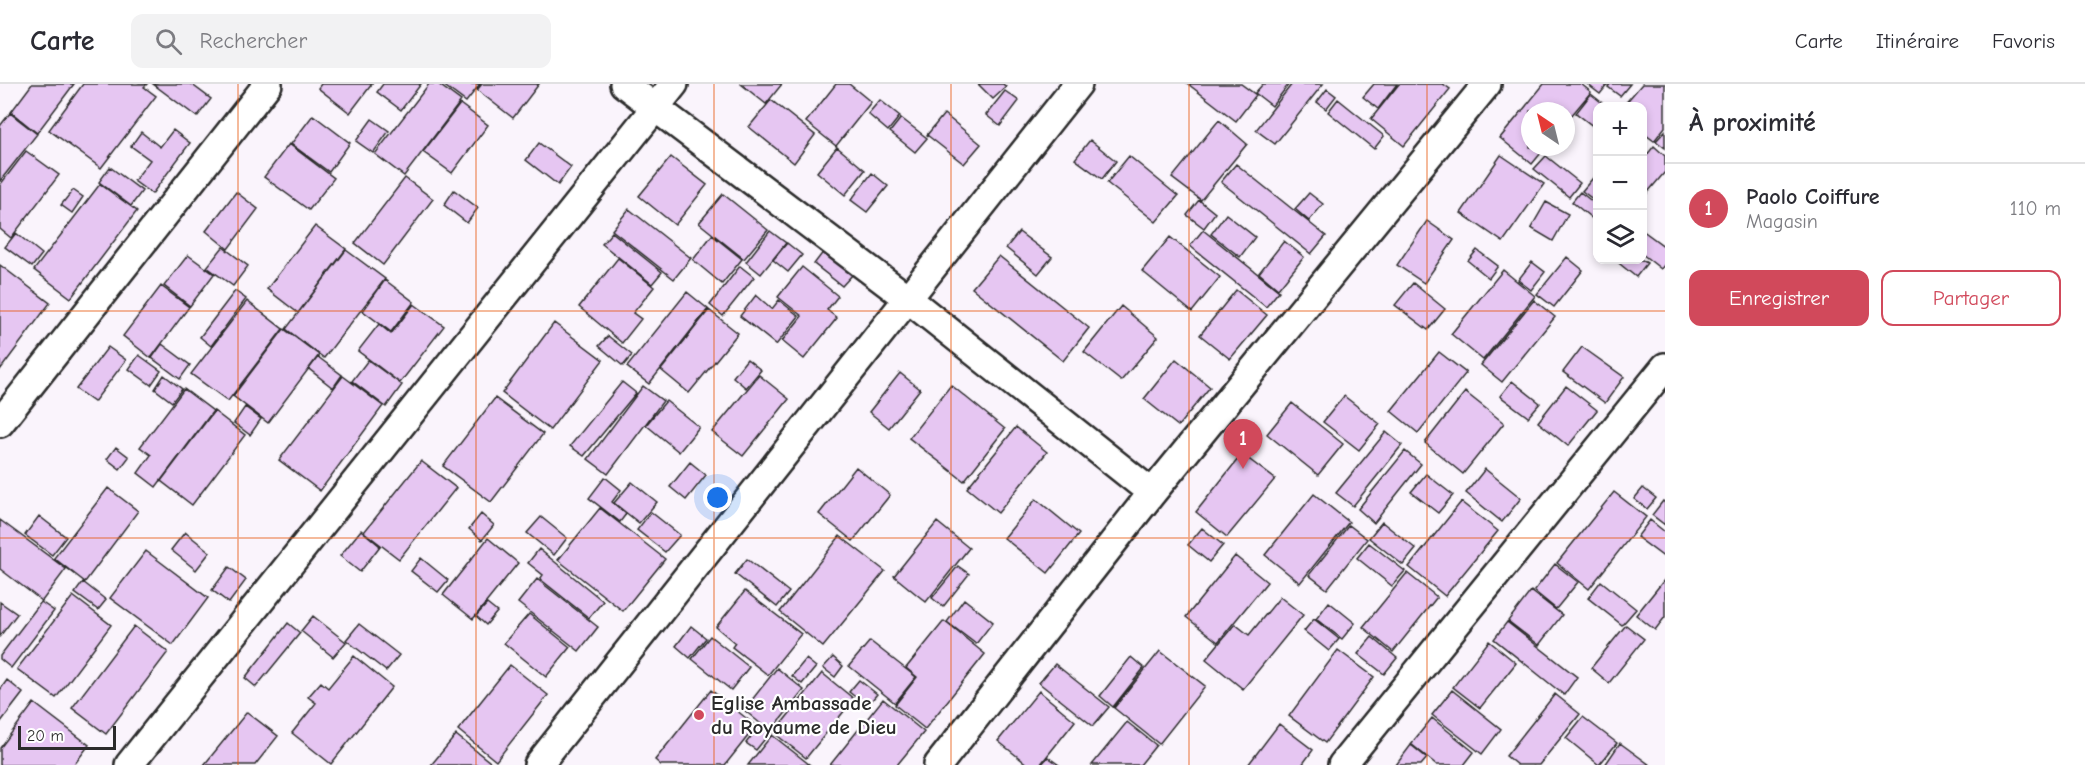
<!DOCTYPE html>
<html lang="fr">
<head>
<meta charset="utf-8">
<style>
	:root { --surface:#fff; --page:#f2f2f3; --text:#2b2b33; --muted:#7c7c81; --line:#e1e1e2; --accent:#d1495b }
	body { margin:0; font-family:"Comic Neue",sans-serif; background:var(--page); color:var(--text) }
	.controls { position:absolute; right:18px; top:18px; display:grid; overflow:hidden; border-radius:12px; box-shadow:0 3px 9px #0003 }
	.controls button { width:54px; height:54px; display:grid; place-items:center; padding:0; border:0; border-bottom:2px solid var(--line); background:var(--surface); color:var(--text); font:30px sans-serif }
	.compass { position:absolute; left:1521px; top:18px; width:54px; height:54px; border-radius:50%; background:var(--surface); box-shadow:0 3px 9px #0003; rotate:325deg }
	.scale { position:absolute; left:18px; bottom:15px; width:98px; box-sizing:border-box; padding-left:6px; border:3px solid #2b2b2b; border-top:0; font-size:16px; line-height:21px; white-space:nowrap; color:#2b2b2b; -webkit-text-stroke:4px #fff; paint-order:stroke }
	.you { position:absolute; left:718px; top:414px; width:21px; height:21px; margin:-15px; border:4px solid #fff; border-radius:50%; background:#1a73e8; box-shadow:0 0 0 9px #1a73e833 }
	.badge { display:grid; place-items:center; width:39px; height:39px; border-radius:50%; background:var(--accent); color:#fff; font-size:20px; font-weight:700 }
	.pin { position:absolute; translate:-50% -50px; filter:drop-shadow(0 2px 3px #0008) }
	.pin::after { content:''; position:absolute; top:32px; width:21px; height:18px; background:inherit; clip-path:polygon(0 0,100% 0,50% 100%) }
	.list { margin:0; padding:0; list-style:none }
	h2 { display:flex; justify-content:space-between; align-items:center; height:78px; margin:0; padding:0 24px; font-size:26px }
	h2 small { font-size:20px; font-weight:400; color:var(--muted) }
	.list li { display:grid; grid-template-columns:39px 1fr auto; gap:18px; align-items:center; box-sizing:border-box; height:90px; padding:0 24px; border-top:2px solid var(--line) }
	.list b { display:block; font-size:22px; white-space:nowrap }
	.list p { margin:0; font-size:20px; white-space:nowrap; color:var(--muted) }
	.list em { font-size:20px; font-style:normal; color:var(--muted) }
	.actions { display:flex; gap:12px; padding:18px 24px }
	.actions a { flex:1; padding:14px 0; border:2px solid var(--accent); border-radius:12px; text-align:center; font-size:21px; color:var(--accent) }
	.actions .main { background:var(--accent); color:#fff }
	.icon { flex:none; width:33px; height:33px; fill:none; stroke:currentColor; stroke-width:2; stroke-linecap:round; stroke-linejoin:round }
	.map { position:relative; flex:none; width:1665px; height:681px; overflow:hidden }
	header { display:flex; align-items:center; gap:36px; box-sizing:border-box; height:84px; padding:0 30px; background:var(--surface); border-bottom:2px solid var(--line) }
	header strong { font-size:28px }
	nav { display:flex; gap:33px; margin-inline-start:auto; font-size:21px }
	.search { width:420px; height:54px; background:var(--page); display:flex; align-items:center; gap:15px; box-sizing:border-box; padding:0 21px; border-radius:12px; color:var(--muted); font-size:22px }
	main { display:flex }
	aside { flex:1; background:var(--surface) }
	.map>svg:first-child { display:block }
	.building { fill:#e6c6f2; stroke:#2b2b2b; stroke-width:1.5 }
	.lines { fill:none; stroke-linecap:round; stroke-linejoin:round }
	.minor-casing { stroke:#2b2b2b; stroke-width:32 }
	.minor { stroke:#fff; stroke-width:27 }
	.grid { fill:none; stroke:#e8590c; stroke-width:1.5; stroke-opacity:0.55 }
	.poi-dot { fill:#d1495b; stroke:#fff; stroke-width:2 }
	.labels { text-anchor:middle; stroke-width:4.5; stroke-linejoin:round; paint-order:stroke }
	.poi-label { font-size:21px; font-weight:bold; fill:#2b2b2b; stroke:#fff; text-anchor:start }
</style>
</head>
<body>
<header>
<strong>Carte</strong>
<div class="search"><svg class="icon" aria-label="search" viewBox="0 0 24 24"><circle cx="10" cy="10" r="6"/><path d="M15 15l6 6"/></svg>Rechercher</div>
<nav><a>Carte</a><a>Itinéraire</a><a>Favoris</a></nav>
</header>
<main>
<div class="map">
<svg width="1665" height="681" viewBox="0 0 1665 681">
	<rect width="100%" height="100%" fill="#faf4fc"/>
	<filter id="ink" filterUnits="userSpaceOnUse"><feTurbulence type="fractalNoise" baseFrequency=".0167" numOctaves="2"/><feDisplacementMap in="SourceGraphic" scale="12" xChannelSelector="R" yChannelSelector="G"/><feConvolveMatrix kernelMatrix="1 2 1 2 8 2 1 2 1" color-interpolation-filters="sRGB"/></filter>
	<g filter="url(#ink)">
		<!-- building -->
		<path class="building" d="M32 0H74L37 49 11 28Z
			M83 0H147L144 3 156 12 101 84 49 46Z
			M153 0H191L211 15 197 33Z
			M321 0H372L350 29 318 4Z
			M383 0H421L401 26 377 8Z
			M429 0H438L461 17 404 92 375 70Z
			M442 0H480L466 18Z
			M482 0H539L513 34 477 6Z
			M741 0H782L766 20Z
			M836 0H849L871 18 836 62 806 38Z
			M978 0H1003L1006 3 993 15Z
			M1188 0H1241L1256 11 1236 37Z
			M1263 0H1289L1272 22 1255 9Z
			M1292 0H1323L1275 60 1256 46Z
			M1374 0H1397L1378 25 1363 13Z
			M1399 0H1443L1450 5 1404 62 1371 35Z
			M1544 0H1581L1591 8 1566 38V27H1530V63H1546L1532 80 1500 54Z
			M1587 0H1608L1600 10Z
			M1610 0H1630L1620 12 1608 3Z
			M1642 0H1665V43L1654 57 1642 48V22H1623Z
			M1327 5 1336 12 1326 25 1317 18Z
			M1005 7 1019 17 1000 42 986 31Z
			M1591 10 1606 22H1598V46L1576 29Z
			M1338 15 1384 52 1374 65 1328 28Z
			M771 16 815 51 794 79 749 43Z
			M880 16 900 32 888 47 868 30Z
			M460 20 488 41 452 89 423 68Z
			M10 29 37 50 0 97V42Z
			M944 30 981 60 964 80 927 51Z
			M313 31 350 59 329 88 291 60Z
			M901 34 927 54 915 68 890 48Z
			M372 35 389 47 373 69 356 57Z
			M1219 36 1247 60 1201 116 1172 94Z
			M173 46 190 59 152 110 134 97 150 76 131 62 141 48 160 63Z
			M1665 47V64L1656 57Z
			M1090 56 1116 77 1102 95 1075 75Z
			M539 59 571 83 558 101 526 76Z
			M289 60 334 94 309 126 264 93Z
			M1654 62 1665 72V88L1642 115V77Z
			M837 63 865 86 845 111 817 88Z
			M26 67 59 91 11 154 0 145V101Z
			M1501 71 1544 100 1503 158 1461 129Z
			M1129 72 1178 112 1156 138 1107 99Z
			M1546 72 1580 99 1569 113 1534 85Z
			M671 73 707 101 675 141 639 112Z
			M1236 80 1326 152 1311 170 1221 98Z
			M110 83 142 107 131 122 99 98Z
			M1598 88V119L1582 107Z
			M872 89 888 102 867 128 851 116Z
			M405 94 433 115 383 181 355 159Z
			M100 100 137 127 71 214 34 186Z
			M73 106 83 113 72 129 61 121Z
			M454 106 478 124 467 139 444 121Z
			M236 108 258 125 228 165 206 147Z
			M1580 108 1598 122V132L1594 136 1572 118Z
			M1309 109 1323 120 1309 137 1295 125Z
			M723 110 768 146 744 175 699 139Z
			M1199 116 1215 129 1204 144 1187 131Z
			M1546 118 1568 130 1553 157 1531 144Z
			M629 125 691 174 674 195 612 146Z
			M1226 130 1255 153 1240 173 1211 150Z
			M1427 137 1454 156 1424 199 1397 181Z
			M315 142 346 165 298 229 267 205Z
			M1203 146 1279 207 1266 223 1190 162Z
			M1642 146 1665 163V180L1661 185 1642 170Z
			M770 147 786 159 761 190 746 178Z
			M612 148 662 188 652 200 602 160Z
			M1019 148 1052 173 1038 190 1006 164Z
			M16 149 42 170 32 183 5 163Z
			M712 151 742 175 722 200 693 176Z
			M1170 153 1220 193 1192 228 1142 187Z
			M1284 157 1304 173 1278 205 1259 189Z
			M787 159 802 171 788 188 773 176Z
			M223 163 248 182 233 202 207 183Z
			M346 166 385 195 324 274 286 245Z
			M1477 166 1498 182 1489 194 1468 177Z
			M824 167 853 190 842 202 814 180Z
			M188 171 214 190 190 222 164 202Z
			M999 172 1089 244 1063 277 972 204Z
			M1567 173 1583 186 1554 223 1537 210Z
			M618 174 654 203 633 229 641 235 622 259 579 223Z
			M1615 176H1642L1647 179 1636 193Z
			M1532 178 1545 188 1531 206 1518 196Z
			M0 181 50 219 0 286Z
			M740 182 754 193 723 232 710 221Z
			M802 183 838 212 827 226 837 234 804 275 782 257 802 232 778 213Z
			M1503 186 1535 212 1483 276 1451 250Z
			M385 196 414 218 391 248 363 227Z
			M1413 199 1445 225 1428 246 1395 221Z
			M161 202 189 223 151 274 123 252Z
			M1236 206 1267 231 1230 275 1200 251Z
			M235 207 246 215 211 262 200 253Z
			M687 208 708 225 649 300 627 283Z
			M756 211 772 225 779 216 799 232 776 261 740 232Z
			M1534 216 1555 233 1502 298 1481 281Z
			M247 217 283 245 228 317 191 290Z
			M414 220 444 242 400 299 358 267 379 240 391 250Z
			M1121 222 1158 253 1121 297 1084 268Z
			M709 226 738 249 689 309 661 286Z
			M554 239 603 276 550 346 502 309Z
			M284 245 319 271 268 339 233 312Z
			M608 252 632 271 623 282 599 262Z
			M162 260 190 281 180 295 152 274Z
			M108 263 126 276 94 318 76 305Z
			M1582 263 1624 293 1605 319 1563 288Z
			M1439 268 1466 289 1418 349 1391 327Z
			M139 271 161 287 151 301 129 285Z
			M318 273 342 291 333 304 309 285Z
			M747 275 761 286 746 304 733 293Z
			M1176 275 1210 303 1178 342 1144 315Z
			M368 276 402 301 386 323 352 297Z
			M900 289 920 305 889 344 869 328Z
			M164 291 182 305 172 318 155 305Z
			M759 291 789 315 743 372 712 348Z
			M343 292 383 322 320 407 279 376Z
			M1512 297 1540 319 1528 333 1500 312Z
			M622 298 636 309 584 372 570 362Z
			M951 301 1005 345 964 397 909 354Z
			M643 302 663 317 608 390 588 375Z
			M1566 302 1597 326 1568 362 1538 338Z
			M184 305 213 327 156 403 138 389 151 371 140 363Z
			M1465 308 1504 339 1463 390 1425 359Z
			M1344 312 1380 340 1359 366 1323 338Z
			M495 314 543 350 491 418 443 382Z
			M666 317 699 343 679 368 646 341Z
			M1292 319 1343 360 1318 391 1267 350Z
			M245 323 261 335 250 351 234 339Z
			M214 327 245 351 192 421 161 397Z
			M1016 343 1047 368 998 429 967 404Z
			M1386 348 1402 361 1353 422 1336 409Z
			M116 363 129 373 120 385 107 375Z
			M1405 367 1421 380 1374 439 1358 425Z
			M1242 370 1275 395 1227 453 1196 428Z
			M421 377 456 404 399 475 364 448Z
			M690 378 706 391 686 416 670 403Z
			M856 383 890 411 853 457 819 430Z
			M1485 385 1521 414 1502 438 1466 409Z
			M1426 390 1453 411 1438 429 1411 408Z
			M605 393 621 406 612 418 626 430 620 438 589 414Z
			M632 398 657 418 639 439 614 419Z
			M108 404 138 427 85 498 54 474Z
			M1643 404 1656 414 1647 425 1634 415Z
			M1614 408 1646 433 1589 505 1557 479Z
			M1314 410 1349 438 1300 499 1265 471Z
			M1036 415 1079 450 1048 489 1004 454Z
			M1663 417 1665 419V441L1652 431Z
			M1461 418 1498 447 1445 512 1409 483Z
			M600 424 665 475 623 527 558 476Z
			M651 428 680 451 665 468 637 446Z
			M481 430 494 441 482 456 469 445Z
			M39 432 66 453 52 471 25 451Z
			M541 433 567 454 554 471 527 449Z
			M0 436 66 485 42 517 0 485Z
			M1650 436 1665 448V474L1637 453Z
			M937 438 969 464 926 518 894 492Z
			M1382 438 1416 465 1403 481 1369 454Z
			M1349 441 1367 455 1327 505 1309 491Z
			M1202 444 1223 461 1209 478 1188 461Z
			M361 446 380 462 360 488 340 472Z
			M185 448 210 468 196 486 171 466Z
			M840 452 885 487 823 563 780 528Z
			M488 454 518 479 473 535 443 511Z
			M1369 459 1405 487 1392 502 1357 474Z
			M539 465 603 517 589 534 540 495 543 491 528 479Z
			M146 467 208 514 173 561 110 514Z
			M1235 472 1267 498 1218 558 1186 533Z
			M421 474 448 496 438 508 411 487Z
			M747 475 789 508 777 523 735 490Z
			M1555 480 1578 498 1556 525 1534 507Z
			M958 482 969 490 943 523 932 514Z
			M229 483 246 496 229 519 212 506Z
			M1407 489 1437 513 1393 568 1363 543Z
			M537 495 598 543 579 567 518 519Z
			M1665 495V533L1655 546 1636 531Z
			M1601 497 1636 525 1622 541 1588 514Z
			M83 498 106 516 98 526 75 509Z
			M745 507 801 550 768 591 732 563 735 559 716 543Z
			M1531 507 1562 531 1539 561 1508 537Z
			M73 512 111 541 56 614 17 585Z
			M1280 513 1303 531 1243 605 1206 575 1235 540 1249 551Z
			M964 515 993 538 976 560 947 538Z
			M0 518 17 530 0 552Z
			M41 518 54 527 11 584 0 575V572Z
			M1329 518 1355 539 1342 555 1316 535Z
			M487 520 497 528 486 541 476 532Z
			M529 530 570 563 546 593 504 559Z
			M313 532 346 558 333 573 301 547Z
			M1314 535 1339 555 1329 567 1304 547Z
			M944 537 985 570 925 645 895 621 917 593 906 584Z
			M1507 538 1577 593 1564 611 1494 555Z
			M288 539 300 549 256 603 245 594Z
			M359 540 399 571 386 587 346 556Z
			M1626 541 1644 555 1609 599 1591 584Z
			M134 542 168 568 106 650 72 624Z
			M691 542 706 554 690 574 676 562Z
			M710 552 749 583 731 606 692 575Z
			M1372 553 1397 574 1384 590 1358 570Z
			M870 557 916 593 895 619 849 582Z
			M1489 557 1516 579 1480 624 1453 603Z
			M1338 566 1374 593 1325 659 1289 632Z
			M1160 567 1205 602 1159 660 1114 624Z
			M354 572 392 603 331 680 292 649 316 619 308 613 321 598 328 604Z
			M833 573 843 582 835 593 823 584Z
			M1131 573 1144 584 1113 623 1100 612Z
			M806 575 816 583 802 600 792 592Z
			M1055 580 1109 623 1093 642 1039 599Z
			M510 581 548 611 496 677 458 646Z
			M777 584 804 606 756 666 746 659 761 640 744 626Z
			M822 589 854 615 806 674 774 649Z
			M7 596 23 609 0 639V606Z
			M859 596 877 610 867 622 849 608Z
			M711 606 756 642 725 681H661L655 676Z
			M1452 606 1501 645 1482 670 1432 631Z
			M1039 607 1075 637 1040 681H1028L998 657Z
			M1555 610 1580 630 1539 681H1517L1506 672Z
			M883 615 924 648 897 681H830Z
			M34 619 89 661 74 681H0V664Z
			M247 628 278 652 255 681H204Z
			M1583 633 1617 659 1599 681 1566 654Z
			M1432 634 1474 668 1464 681H1437L1411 660Z
			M1127 638 1156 661 1140 681H1092Z
			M1279 640 1313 666 1302 681H1248Z
			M456 651 490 678 488 681H431Z
			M772 651 810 681H748Z
			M1620 659 1650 681H1605Z
			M1411 661 1427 674 1421 681H1396Z
			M1048 673 1059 681H1041Z"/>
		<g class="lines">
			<defs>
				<path id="minor" d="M624 0 907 214 1152 409
					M0 339 268 0
					M129 681 674 0
					M538 681 1078 0
					M938 681 1152 409 1487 0
					M1342 681 1665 283"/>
			</defs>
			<!-- minor casing -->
			<use href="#minor" class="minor-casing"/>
			<!-- minor -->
			<use href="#minor" class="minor"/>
		</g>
	</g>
	<!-- grid -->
	<path class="grid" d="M238 0V681M476 0V681M714 0V681M951 0V681M1189 0V681M1427 0V681M0 227H1665M0 454H1665"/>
	<!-- markers -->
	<circle class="poi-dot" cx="699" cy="631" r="6"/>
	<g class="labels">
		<!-- poi labels -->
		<g class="poi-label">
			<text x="711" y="626">Eglise Ambassade<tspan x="711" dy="24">du Royaume de Dieu</tspan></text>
		</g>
	</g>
</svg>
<div class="controls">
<button>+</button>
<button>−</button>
<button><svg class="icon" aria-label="layers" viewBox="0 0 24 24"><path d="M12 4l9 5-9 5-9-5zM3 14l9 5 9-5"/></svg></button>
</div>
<svg class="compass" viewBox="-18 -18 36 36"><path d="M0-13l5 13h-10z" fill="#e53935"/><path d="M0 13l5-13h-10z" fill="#7c7c81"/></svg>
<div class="scale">20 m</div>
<div class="you"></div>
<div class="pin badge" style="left:1243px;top:385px">1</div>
</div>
<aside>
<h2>À proximité<small></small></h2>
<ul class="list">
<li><span class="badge">1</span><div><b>Paolo Coiffure</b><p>Magasin</p></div><em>110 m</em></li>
</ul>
<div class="actions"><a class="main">Enregistrer</a><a>Partager</a></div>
</aside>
</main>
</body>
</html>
